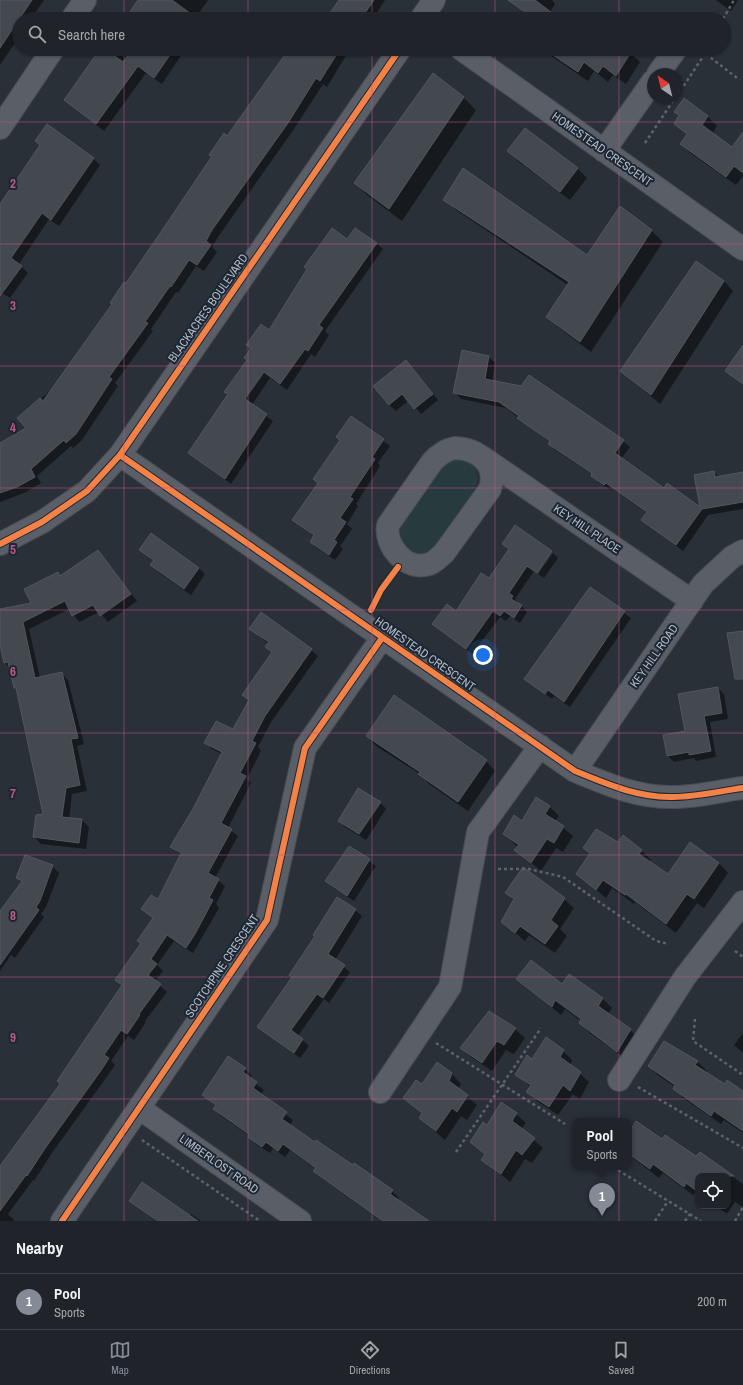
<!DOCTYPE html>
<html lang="en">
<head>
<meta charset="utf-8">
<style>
	:root { --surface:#20242a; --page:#282c32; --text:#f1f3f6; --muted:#a2a4a8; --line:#3d4147; --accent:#848b96 }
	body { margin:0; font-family:"Archivo Narrow",sans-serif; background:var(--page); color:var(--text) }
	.controls { position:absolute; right:12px; bottom:12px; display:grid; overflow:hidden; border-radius:8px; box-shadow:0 1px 3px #0004 }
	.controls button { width:36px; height:36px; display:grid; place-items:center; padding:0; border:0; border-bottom:1px solid var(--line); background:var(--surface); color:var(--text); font:20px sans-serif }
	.compass { position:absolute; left:647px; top:68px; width:36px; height:36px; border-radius:50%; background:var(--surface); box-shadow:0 1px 3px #0004; rotate:325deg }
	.you { position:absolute; left:483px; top:655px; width:14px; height:14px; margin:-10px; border:3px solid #fff; border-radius:50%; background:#1a73e8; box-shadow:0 0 0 6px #1a73e833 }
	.badge { display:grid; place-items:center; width:26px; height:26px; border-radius:50%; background:var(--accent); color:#fff; font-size:13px; font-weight:700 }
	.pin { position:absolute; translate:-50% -33px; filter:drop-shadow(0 1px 2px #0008) }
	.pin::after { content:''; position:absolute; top:21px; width:14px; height:12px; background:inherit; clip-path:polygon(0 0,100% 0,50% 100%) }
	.popup { position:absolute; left:572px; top:1118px; width:60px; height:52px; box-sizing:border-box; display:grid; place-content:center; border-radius:8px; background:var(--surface); filter:drop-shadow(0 1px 3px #0005); font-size:13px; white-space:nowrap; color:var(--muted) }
	.popup b { font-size:15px; color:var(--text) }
	.popup::after { content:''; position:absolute; left:50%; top:100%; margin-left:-8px; border:8px solid transparent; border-top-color:var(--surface) }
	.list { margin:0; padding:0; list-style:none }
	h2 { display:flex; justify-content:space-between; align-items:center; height:52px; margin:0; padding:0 16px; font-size:17px }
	h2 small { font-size:13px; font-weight:400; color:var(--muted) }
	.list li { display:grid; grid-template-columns:26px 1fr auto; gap:12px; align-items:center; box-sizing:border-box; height:56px; padding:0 16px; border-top:1px solid var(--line) }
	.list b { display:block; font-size:15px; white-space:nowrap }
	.list p { margin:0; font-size:13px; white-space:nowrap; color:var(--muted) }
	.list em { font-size:13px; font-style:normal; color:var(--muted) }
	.icon { flex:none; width:22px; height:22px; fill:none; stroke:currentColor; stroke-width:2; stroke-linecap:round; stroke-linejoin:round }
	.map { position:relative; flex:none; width:743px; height:1221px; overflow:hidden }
	.search { position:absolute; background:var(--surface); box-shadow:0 1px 3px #0004; left:12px; right:12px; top:12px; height:44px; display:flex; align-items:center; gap:10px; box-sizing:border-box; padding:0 14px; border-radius:22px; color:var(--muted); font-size:15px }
	.sheet { height:108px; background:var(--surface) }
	nav { display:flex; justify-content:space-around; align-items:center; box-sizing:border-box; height:56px; border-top:1px solid var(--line); background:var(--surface); font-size:11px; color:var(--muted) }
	nav a { display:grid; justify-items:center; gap:2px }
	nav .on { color:var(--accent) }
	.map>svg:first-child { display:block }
	.green { fill:#273a3e }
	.shadow { fill:#0007 }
	.building { fill:#444950; stroke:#52575f }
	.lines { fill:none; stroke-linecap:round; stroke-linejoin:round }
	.minor-casing { stroke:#484c53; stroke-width:24 }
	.path { stroke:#5d636a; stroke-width:2.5; stroke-dasharray:3 3; stroke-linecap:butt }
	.minor { stroke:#5a5e66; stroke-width:22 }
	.cycleway-casing { stroke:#1d2633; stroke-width:8 }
	.cycleway { stroke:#f48246; stroke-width:6 }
	.grid { fill:none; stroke:#bc5a87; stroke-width:1; stroke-opacity:0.55 }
	.labels { text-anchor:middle; stroke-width:4; stroke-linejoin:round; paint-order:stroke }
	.street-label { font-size:12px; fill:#b4bcc9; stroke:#1d2633 }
	.grid-label { font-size:13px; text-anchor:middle; font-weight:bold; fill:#bc5a87; stroke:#1d2633; stroke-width:4; stroke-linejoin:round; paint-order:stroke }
</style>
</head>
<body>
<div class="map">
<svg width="743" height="1221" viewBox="0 0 743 1221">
	<rect width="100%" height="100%" fill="#2a3038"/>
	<!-- green -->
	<path class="green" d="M456 456 474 464 478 478 474 490 435 546 423 554C405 553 396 540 401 523L442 463Z"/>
	<!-- shadow -->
	<path class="shadow" d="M0 0H44L31 19H19V37L0 65Z
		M140 0H208L195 19H127Z
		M340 0H385L373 19H328Z
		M517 0H552L555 4 550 12 557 19H523L526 15 515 4Z
		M716 0H738L731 11Z
		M101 49H177L182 54 162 84 146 73 104 131 65 100Z
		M291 49H350L327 87 323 84 294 129 218 237 212 247 217 252 204 271 196 266 178 293 176 292 151 329 153 331 115 383 118 386 82 440 73 448 71 446 37 476 41 483 24 493 0 502V444L28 428 19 418 53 388 228 137Z
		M541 49H626L640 62 626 84 613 75 608 82 594 71 588 81Z
		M463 97 476 110 402 221 367 195 355 183Z
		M684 100 708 117 717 126 712 134 733 149 743 142V176L736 185 690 153 681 144 687 135 675 124 680 117 675 112Z
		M36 141 93 158 100 165 59 226 49 219 19 264 28 273 10 298 0 292V205L41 146Z
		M509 151 577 168 587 178 570 200 518 161Z
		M445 199 587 256 620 207 652 231 663 242 591 352 558 327 547 317 568 285 456 210Z
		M348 241 376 243 383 249 325 331 329 335 315 357 311 354 287 390 270 378 252 405 273 421 231 484 189 453 228 395 226 392 248 360 252 349 248 345 269 331Z
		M724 281 733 291 660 404 621 371Z
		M463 351 489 357 495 363 492 382 521 387 529 376 623 441 630 447 621 459 664 489 701 509 714 472 719 477 743 473V509L708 515 683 551 642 520 647 513 612 488 611 490 598 482 593 474 555 450 549 444 550 442 506 408 461 399 455 392Z
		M412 367 438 400 421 414 409 400 396 411 389 405Z
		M351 417 390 446 378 463 380 466 356 504 358 506 347 524 352 529 340 546 343 549 335 560 317 548 311 542 315 537 294 520 319 484Z
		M503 544 551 551 536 573 534 571 515 599 527 612 520 623 510 616 506 621 500 617 472 654 433 624 456 612 489 580 509 550Z
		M140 549 199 568 205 574 191 595 158 572 152 565 155 561Z
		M98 551 137 601 108 622 99 612 79 622 69 609 29 629 40 678 61 673 68 680 84 744 77 746 87 791 72 794 69 819 82 820 89 827 86 849 41 844 34 837 44 815 17 690 15 688 11 669 5 663 0 641V610L33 603 58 573 62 577Z
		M553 553 558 558 544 578 538 574Z
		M590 588 631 618 570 707 554 696 552 699 526 679Z
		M251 629 311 650 318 656 271 722 258 747 261 751 247 779 251 783 228 828 238 836 215 878 225 886 216 904 219 908 193 953 174 941 157 965 163 971 155 981 167 992 145 1021 146 1022 134 1040 128 1036 111 1061 115 1065 108 1075 52 1153 34 1181 33 1180 8 1214 14 1220 13 1221H0V1173L61 1084 122 986 116 980 142 944 139 941 153 919 142 909 158 901 181 855 171 847 195 808 222 754 212 749 205 742 233 731 249 701 243 695 272 653 266 647 269 644Z
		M718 688 724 694 728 719 710 722 716 757 696 761 694 758 674 762 668 756Z
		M367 736 486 761 495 771 468 811 429 784 420 774 376 746Z
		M380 802 386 809 366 840 345 827 339 821Z
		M549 806 559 816 555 821 573 836 563 852 556 848 541 871 516 850 518 847 504 834Z
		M618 844 641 850 651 860 649 862 668 875 719 863 728 873 704 908 697 903 676 933 635 902 634 904 612 888 606 898 577 874 591 854 584 848Z
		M350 847 376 866 354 901 332 887 326 881Z
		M52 866 59 873 46 907 41 914 44 917 15 958 11 955 0 971V913L22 883 17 878Z
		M506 892 564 899 574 908 560 929 567 936 555 953 529 935 525 941 502 922 514 901Z
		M337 899 355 910 362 916 335 960 350 972 329 1003 324 999 298 1036 309 1046 300 1058 259 1027 293 977Z
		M517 979 563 985 602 998 612 1008 608 1014 630 1030 639 1039 627 1060 590 1033 580 1023 581 1021 565 1009 561 1015Z
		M515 1029 525 1038 514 1054 506 1050 492 1071 471 1057 462 1048Z
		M743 1033V1053L734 1045Z
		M665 1042 698 1062 707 1071 706 1073 725 1086 743 1092V1133L724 1120 721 1124 683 1098 674 1088 675 1087 659 1076 649 1066Z
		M563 1051 572 1060 570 1065 589 1082 580 1099 573 1094 558 1115 537 1101 528 1092 531 1087 517 1075 533 1061Z
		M245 1069 252 1076 250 1079 264 1090 260 1095 293 1120 290 1125 353 1166 354 1165 392 1191 399 1198 397 1201 426 1221H382L322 1178 315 1171 316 1169 290 1150 285 1157 273 1148 270 1153 256 1144 249 1135 221 1116 214 1109 216 1106 203 1095Z
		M452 1074 461 1084 458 1089 477 1105 467 1120 461 1116 445 1140 420 1118 422 1114 405 1098Z
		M501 1104 516 1114 526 1123 521 1129 543 1148 532 1163 525 1159 510 1182 482 1159 486 1155 471 1142 487 1127Z
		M629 1134 663 1140 696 1158 700 1154 743 1184V1207L735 1202 727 1214 716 1206H728V1176H698V1193L696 1192 693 1195 663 1173 659 1178 629 1155Z
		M130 1201 190 1216 191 1214 201 1221H157Z"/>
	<!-- building -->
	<path class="building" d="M0 0H32L0 48Z
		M138 0H172L198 19H125Z
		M339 0H374L361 19H326Z
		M508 0H535L560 19H521L526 13Z
		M100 49H105L123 62 132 49H174L154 78 138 66 96 124 64 100Z
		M289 49H340L320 81 316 78 288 123 212 230 206 241 211 245 197 265 189 260 171 287 170 286 145 322 148 323 109 377 112 379 76 434 66 443 64 440 31 469 35 477 17 487 0 493V443L26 428 17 418 40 398 43 401 112 304 110 303 124 282 126 283 163 229 212 156 209 155 224 133 227 136Z
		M544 49H633L616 76 603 66 598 73 584 62 578 72Z
		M433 73 464 97 389 209 354 183Z
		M684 98 708 116 702 125 732 147 743 132V173L734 166 726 177 680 144 687 134 674 124 679 115 674 112Z
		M47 124 94 158 51 220 42 213 11 258 22 266 0 296V204L40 145 35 141Z
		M525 128 578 168 560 192 507 151Z
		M463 168 587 255 620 206 652 230 580 342 546 317 569 282 443 200Z
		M332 228 347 239 355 228 377 243 319 325 323 328 308 351 305 349 280 384 264 372 245 399 267 414 225 479 188 453 228 394 224 392 247 360 244 358 251 348 246 345 261 324 269 330 307 269 304 267Z
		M696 261 724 281 651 395 620 371Z
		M743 345V384L725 371Z
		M462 350 489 356 485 379 521 386 529 375 624 440 615 453 664 488 667 483 700 507 694 475 714 471 715 477 743 472V502L702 509 676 545 641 520 647 512 606 483 604 485 591 476 592 473 548 444 550 441 517 418 519 416 499 402 453 393Z
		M406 360 433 394 414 409 402 394 389 405 373 386Z
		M351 416 384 439 372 457 375 459 350 497 353 499 340 518 346 522 334 540 337 542 329 555 310 542 314 535 292 520 318 483 313 479 340 440 336 437Z
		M515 525 552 551 537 573 527 566 509 593 513 596 511 599 522 605 514 618 504 611 500 616 493 611 466 649 432 624 447 604 456 611 481 573 489 578 509 549 502 544Z
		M151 533 199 568 184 589 150 565 154 560 139 550Z
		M98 550 131 594 100 616 93 605 72 616 65 601 23 622 35 678 62 672 78 738 71 739 80 785 66 788 62 817 82 819 79 843 33 837 36 815 43 814 16 688H14L8 662 4 663 0 645V609L31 603 24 589 58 572 60 576Z
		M590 587 625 611 564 702 548 690 545 694 524 679Z
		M261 612 312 649 265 716 252 741 256 743 240 773 246 776 221 823 232 829 208 873 219 879 209 898 213 900 195 934 186 948 167 935 151 959 157 964 148 975 161 984 139 1014 140 1015 127 1034 121 1030 104 1055 109 1058 102 1069 46 1147 27 1176 26 1175 0 1211V1166L60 1084 57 1081 122 985 115 980 141 943 137 941 153 918 141 909 151 895 158 899 181 853 170 847 194 807 222 752 204 743 216 721 233 729 249 700 242 695 272 652 265 647 269 642 249 629Z
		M743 631V679H735L727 633Z
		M718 687 722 713 704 716 711 751 689 755V752L667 756 663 735 685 731 678 694Z
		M394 695 487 760 458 802 418 774 420 772 366 736Z
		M358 788 381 802 359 834 338 821Z
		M536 797 550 806 545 814 564 826 554 843 547 839 531 863 514 850 519 845 503 834 514 815 522 821Z
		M596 829 618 842 623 835 642 850 639 854 668 874 690 842 719 863 694 899 687 894 666 924 626 894 625 895 603 880 596 890 576 874 590 853 583 848Z
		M349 846 370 859 347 896 325 881Z
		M25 855 53 865 40 901 36 907 39 910 0 965V911L22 881 16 878Z
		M523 867 565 898 551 920 558 926 545 944 520 926 515 933 501 922 514 899 505 893Z
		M337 897 356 909 328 954 345 965 323 998 317 994 291 1030 303 1039 294 1053 257 1027 292 977 289 975 315 936 313 935Z
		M531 960 562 984 569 974 603 998 598 1006 631 1029 617 1052 579 1023 581 1019 555 1000 552 1007 516 979Z
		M489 1011 516 1028 504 1045 497 1041 482 1063 460 1048Z
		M546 1037 564 1050 560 1057 581 1072 570 1091 563 1085 549 1107 526 1092 531 1085 515 1075 527 1055 532 1059Z
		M664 1041 698 1061 695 1065 725 1084 727 1080 743 1091V1131L714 1111 711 1116 673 1089 675 1085 648 1066Z
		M228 1056 246 1068 243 1072 257 1082 253 1088 287 1112 282 1119 315 1142 316 1140 353 1165 354 1163 393 1190 390 1194 429 1221H383L313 1171 316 1168 283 1144 278 1151 266 1142 262 1147 248 1137 249 1134 213 1109 216 1105 202 1095Z
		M437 1062 452 1073 449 1081 468 1095 457 1112 452 1108 436 1131 419 1118 422 1113 403 1098 416 1080 422 1084Z
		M501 1102 517 1113 512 1121 535 1138 522 1155 516 1150 501 1174 481 1160 485 1154 470 1142 483 1122 487 1125Z
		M636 1121 662 1139 665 1135 696 1156 700 1152 734 1176H698V1192L686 1183 684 1187 653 1164 650 1169 629 1154V1132Z
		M142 1182 198 1221H158L129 1201Z"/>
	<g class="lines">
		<defs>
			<path id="minor" d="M72 19 85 0
				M421 19 434 0
				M461 49 743 249
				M658 74 676 49
				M0 128 53 49
				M604 151 653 81
				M455 448C478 449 498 464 490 489L444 553C439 557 435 562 429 564 406 572 384 545 388 525L432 462C439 454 445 450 455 448Z
				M120 455 575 771C607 784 638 798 673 797 696 797 720 791 743 788
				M482 457 692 601
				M0 544 42 522 87 491 120 455 400 49
				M575 771 703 584 732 557 743 551
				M619 1080 685 977 743 902
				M380 1092 450 987 478 832 540 746
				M139 1108 300 1221
				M62 1221 267 920 305 748 382 638"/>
		</defs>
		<!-- minor casing -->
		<use href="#minor" class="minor-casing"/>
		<!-- path -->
		<path class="path" d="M723 19 734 0
			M706 54 737 78
			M677 96 708 49
			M645 143 675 98
			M498 869H529L563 877 656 941 669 944
			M735 951 743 957
			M695 1019 693 1041 743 1075
			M436 1043 565 1124
			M638 1087 743 1148
			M142 1140 260 1221
			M456 1152 541 1028
			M613 1167 701 1221
			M655 1221 668 1201
			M685 1221 690 1214
			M735 1221 743 1207"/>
		<!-- minor -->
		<use href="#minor" class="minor"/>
		<defs>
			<path id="cycleway" d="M120 455 575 771C607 784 638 798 673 797 696 797 720 791 743 788
				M0 544 42 522 87 491 120 455 400 49
				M371 610 381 590 398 567
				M62 1221 267 920 305 748 382 638"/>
		</defs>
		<!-- cycleway casing -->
		<use href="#cycleway" class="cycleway-casing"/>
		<!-- cycleway -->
		<use href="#cycleway" class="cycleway"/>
	</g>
	<!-- grid -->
	<path class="grid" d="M124 0V19M248 0V19M372 0V19M495 0V19M619 0V19M124 49V1221M248 49V1221M372 49V1221M495 49V1221M619 49V1221M0 122H743M0 244H743M0 366H743M0 488H743M0 610H743M0 733H743M0 855H743M0 977H743M0 1099H743"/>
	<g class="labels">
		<!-- street labels -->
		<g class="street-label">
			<text transform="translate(602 149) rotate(35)" y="4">HOMESTEAD CRESCENT</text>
			<text transform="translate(208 308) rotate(-55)" y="4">BLACKACRES BOULEVARD</text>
			<text transform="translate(587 529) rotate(34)" y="4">KEY HILL PLACE</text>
			<text transform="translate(425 654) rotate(35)" y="4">HOMESTEAD CRESCENT</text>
			<text transform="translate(654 656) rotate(-55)" y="4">KEY HILL ROAD</text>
			<text transform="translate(222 966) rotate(-56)" y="4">SCOTCHPINE CRESCENT</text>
			<text transform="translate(219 1164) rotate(35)" y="4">LIMBERLOST ROAD</text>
		</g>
	</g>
	<g class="grid-label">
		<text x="13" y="188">2</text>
		<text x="13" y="310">3</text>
		<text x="13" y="432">4</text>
		<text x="13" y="554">5</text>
		<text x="13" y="676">6</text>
		<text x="13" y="798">7</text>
		<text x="13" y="920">8</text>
		<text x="13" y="1042">9</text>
	</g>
</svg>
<div class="controls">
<button><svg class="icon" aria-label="locate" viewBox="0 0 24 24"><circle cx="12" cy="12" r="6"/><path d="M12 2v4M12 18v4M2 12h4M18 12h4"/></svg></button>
</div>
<svg class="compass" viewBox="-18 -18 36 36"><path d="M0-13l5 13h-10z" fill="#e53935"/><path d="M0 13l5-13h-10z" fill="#a2a4a8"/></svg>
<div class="you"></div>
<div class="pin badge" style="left:602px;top:1216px">1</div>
<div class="popup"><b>Pool</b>Sports</div>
<div class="search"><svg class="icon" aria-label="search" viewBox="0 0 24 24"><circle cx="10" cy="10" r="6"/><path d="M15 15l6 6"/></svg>Search here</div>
</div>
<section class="sheet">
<h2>Nearby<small></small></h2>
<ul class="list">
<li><span class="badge">1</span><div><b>Pool</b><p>Sports</p></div><em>200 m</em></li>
</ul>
</section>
<nav>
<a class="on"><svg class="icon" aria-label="map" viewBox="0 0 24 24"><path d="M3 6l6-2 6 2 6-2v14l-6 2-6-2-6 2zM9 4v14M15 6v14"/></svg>Map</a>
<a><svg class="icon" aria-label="directions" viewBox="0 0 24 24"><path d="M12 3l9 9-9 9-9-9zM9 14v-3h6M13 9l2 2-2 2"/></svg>Directions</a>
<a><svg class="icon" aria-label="saved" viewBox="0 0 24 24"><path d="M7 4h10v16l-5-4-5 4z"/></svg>Saved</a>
</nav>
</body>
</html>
